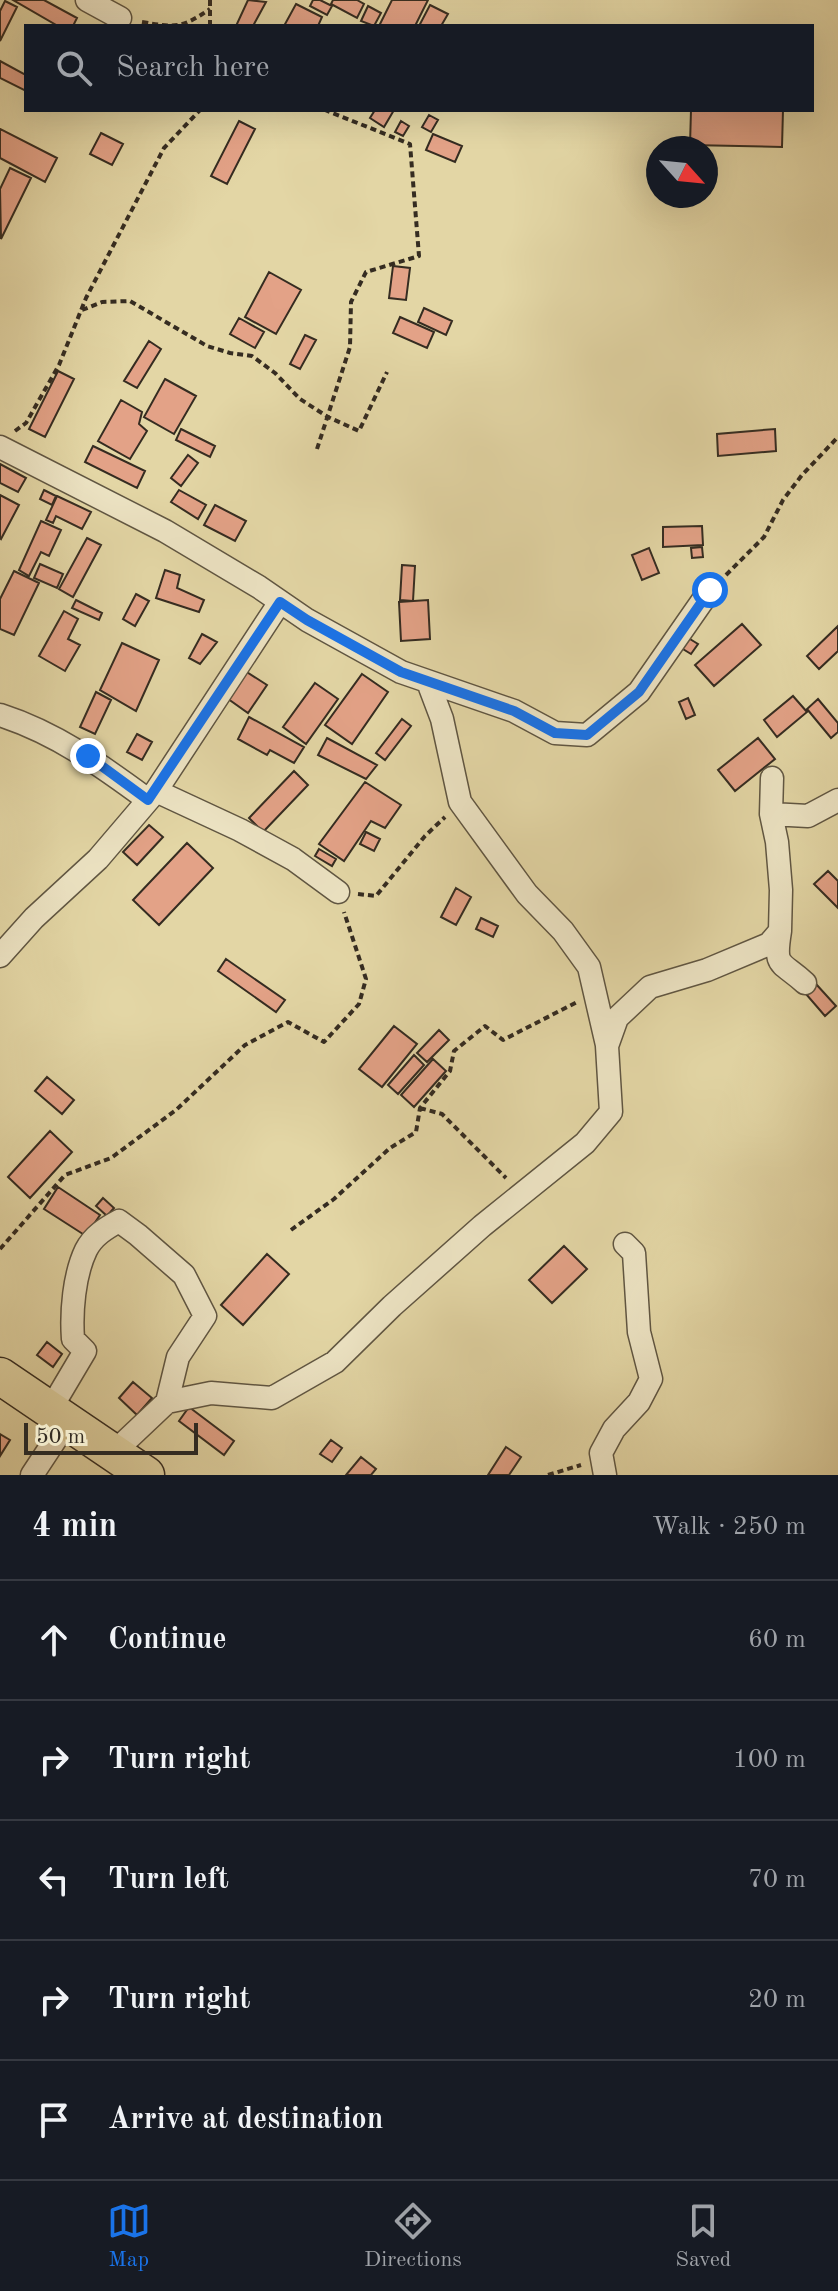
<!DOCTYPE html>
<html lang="en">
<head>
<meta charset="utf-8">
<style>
	:root { --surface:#171b24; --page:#242831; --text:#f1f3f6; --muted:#9ea1a6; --line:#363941; --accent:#1a73e8 }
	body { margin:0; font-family:"Old Standard TT",serif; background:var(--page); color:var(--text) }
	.compass { position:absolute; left:646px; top:136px; width:72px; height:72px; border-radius:50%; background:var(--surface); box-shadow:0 8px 32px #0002; rotate:117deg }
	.scale { position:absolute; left:24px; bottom:20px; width:174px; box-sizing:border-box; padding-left:8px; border:4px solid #352c21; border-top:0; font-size:22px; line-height:28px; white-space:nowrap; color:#352c21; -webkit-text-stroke:6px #ede4c4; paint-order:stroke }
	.stop { position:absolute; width:24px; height:24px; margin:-18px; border:6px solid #1a73e8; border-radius:50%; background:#fff }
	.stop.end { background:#1a73e8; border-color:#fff; box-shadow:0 2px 8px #0008 }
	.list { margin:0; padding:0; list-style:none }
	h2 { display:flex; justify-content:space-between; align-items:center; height:104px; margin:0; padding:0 32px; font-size:34px }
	h2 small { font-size:26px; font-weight:400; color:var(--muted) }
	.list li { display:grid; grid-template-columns:52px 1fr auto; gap:24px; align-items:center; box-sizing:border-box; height:120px; padding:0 32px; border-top:2px solid var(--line) }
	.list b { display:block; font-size:30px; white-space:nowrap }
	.list em { font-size:26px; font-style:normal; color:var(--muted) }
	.icon { flex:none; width:44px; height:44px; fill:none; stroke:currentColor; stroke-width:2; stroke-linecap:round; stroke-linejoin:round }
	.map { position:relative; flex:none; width:838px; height:1475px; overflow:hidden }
	.search { position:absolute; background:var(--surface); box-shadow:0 8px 32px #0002; left:24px; right:24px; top:24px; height:88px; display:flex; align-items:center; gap:20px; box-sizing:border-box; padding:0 28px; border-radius:0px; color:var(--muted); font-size:30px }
	.sheet { height:704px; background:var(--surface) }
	nav { display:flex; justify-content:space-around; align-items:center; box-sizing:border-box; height:112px; border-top:2px solid var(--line); background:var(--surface); font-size:22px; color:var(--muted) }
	nav a { display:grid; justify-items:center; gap:4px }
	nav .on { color:var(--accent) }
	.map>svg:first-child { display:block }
	.building { fill:#e3a287; stroke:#352c21; stroke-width:2 }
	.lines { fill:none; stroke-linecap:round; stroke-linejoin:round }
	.minor-casing { stroke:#605642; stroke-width:25 }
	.trunk-casing { stroke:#352c21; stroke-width:39 }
	.path { stroke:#352c21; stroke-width:4; stroke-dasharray:6 4; stroke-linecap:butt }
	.minor { stroke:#ede4c4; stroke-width:22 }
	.trunk { stroke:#e3d6a5; stroke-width:36 }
	.route { stroke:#1a73e8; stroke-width:10 }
</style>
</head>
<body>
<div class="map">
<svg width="838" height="1475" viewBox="0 0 838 1475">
	<rect width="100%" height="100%" fill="#e3d6a5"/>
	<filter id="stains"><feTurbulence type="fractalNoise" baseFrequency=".0025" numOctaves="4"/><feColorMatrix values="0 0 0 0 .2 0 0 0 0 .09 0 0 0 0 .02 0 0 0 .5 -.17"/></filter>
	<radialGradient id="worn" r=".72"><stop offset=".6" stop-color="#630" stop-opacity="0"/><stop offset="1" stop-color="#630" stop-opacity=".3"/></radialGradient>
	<!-- building -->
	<path class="building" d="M13 0H44L77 18 73 26H58Z
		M248 0 266 2 253 26H236Z
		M313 0H320L332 6 327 15 310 6Z
		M333 0H357L364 4 357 18 331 4Z
		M392 0H428L415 26H379Z
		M5 1 17 7 0 41V11Z
		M296 4 322 17 318 26H284Z
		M430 5 448 14 441 26H419Z
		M368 6 381 13 374 26 361 21Z
		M0 61 26 75V91L0 78Z
		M375 110H394L384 127 370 118Z
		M691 110H783L782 147 690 145Z
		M429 115 438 120 431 132 422 127Z
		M239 121 255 129 227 184 211 176Z
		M401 121 409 126 403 136 395 132Z
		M0 129 57 158 45 182 0 158Z
		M101 133 123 144 112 165 90 154Z
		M433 134 462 146 455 162 426 150Z
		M10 168 31 178 1 239 0 189Z
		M393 266 410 268 406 300 389 298Z
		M269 272 301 290 276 334 245 317Z
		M424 308 452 321 446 335 418 322Z
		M400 317 434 332 427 348 393 333Z
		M239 318 264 332 255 348 230 334Z
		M305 335 316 340 300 369 290 364Z
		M149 341 161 349 137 388 124 381Z
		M58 371 74 379 45 437 29 429Z
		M165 379 196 396 174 434 144 417Z
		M121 400 142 412 139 424 147 431 130 459 98 441Z
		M181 429 215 446 210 457 176 440Z
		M775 429 776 451 718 456 717 434Z
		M93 446 145 471 137 488 85 462Z
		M188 455 198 463 181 486 171 478Z
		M0 464 26 478 18 492 0 483Z
		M44 490 56 496 52 505 40 499Z
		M179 490 206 505 198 519 171 502Z
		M0 495 19 505 1 539 0 538Z
		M57 496 91 512 82 529 56 516 53 523 46 520Z
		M215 505 246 521 235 541 204 525Z
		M41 521 61 530 49 556 41 552 29 576 19 570Z
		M702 526 703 545 663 547V527Z
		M87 538 101 545 73 597 59 589Z
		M702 547 703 557 692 558 691 548Z
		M649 548 659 573 642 580 632 555Z
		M40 564 63 574 57 588 34 578Z
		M402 565 415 566 413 601 400 600Z
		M165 570 180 575 177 588 204 600 199 612 156 598Z
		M14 571 39 583 14 635 0 629V599Z
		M136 594 149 601 135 626 123 619Z
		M76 600 102 613 99 620 72 608Z
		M428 600 430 639 401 641 399 602Z
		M64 611 78 619 68 639 80 645 65 671 39 656Z
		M742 624 761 645 714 686 695 665Z
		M838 626V651L819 669 807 656Z
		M202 634 217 642 200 664 189 658Z
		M685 636 698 644 691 654 678 646Z
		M122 643 159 660 136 711 100 690Z
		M242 669 267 685 248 713 224 696Z
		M362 674 388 692 352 744 325 725Z
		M315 683 338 699 306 744 283 727Z
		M96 692 111 700 95 734 80 727Z
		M793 696 807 712 777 737 764 720Z
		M688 698 695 715 686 719 679 702Z
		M818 699 838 723V732L831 738 807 709Z
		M249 717 304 747 294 763 270 750 267 755 238 739Z
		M402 719 411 726 385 760 376 753Z
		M137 734 152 742 142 760 127 752Z
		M327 738 377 765 366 779 318 755Z
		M758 738 775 759 735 791 718 770Z
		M294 771 308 785 263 832 249 818Z
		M365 782 401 805 385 828 371 821 344 861 319 844Z
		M149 825 163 837 137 865 123 852Z
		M366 832 380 839 374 851 360 844Z
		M187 843 213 868 159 925 133 900Z
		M319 849 336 859 332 866 315 856Z
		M828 871 838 881V908L814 884Z
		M456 888 471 897 456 925 441 917Z
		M481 918 498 926 493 937 476 929Z
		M226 959 285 1000 276 1012 218 971Z
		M816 984 836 1006 825 1016 806 994Z
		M394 1026 417 1044 382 1087 359 1069Z
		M439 1030 449 1040 427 1062 417 1053Z
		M414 1055 424 1065 398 1094 388 1085Z
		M433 1059 446 1071 414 1107 401 1095Z
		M47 1077 74 1100 62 1114 35 1091Z
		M50 1131 72 1152 30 1198 8 1177Z
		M58 1187 100 1215 86 1236 44 1209Z
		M103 1198 114 1208 107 1216 96 1206Z
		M564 1246 587 1269 552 1303 529 1280Z
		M267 1254 289 1274 243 1325 221 1305Z
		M47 1342 62 1354 53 1367 37 1355Z
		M133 1382 152 1398 137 1415 119 1398Z
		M189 1407 234 1441 224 1455 179 1421Z
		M0 1434 10 1440 0 1456Z
		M331 1440 342 1448 332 1462 320 1454Z
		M506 1447 521 1457 509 1475H488Z
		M361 1457 376 1469 371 1475H346Z"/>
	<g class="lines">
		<defs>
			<path id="minor" d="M87 0 120 18
				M0 447 165 531 259 587 307 620 401 672 514 711 555 733 587 735 639 692 710 590
				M428 682 442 719 460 802 527 894 563 931 589 967 607 1045
				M0 715C56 733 102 766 148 800
				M156 791 240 830 293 859 338 892
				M771 814 808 816 838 800
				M780 931C774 969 780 960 805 983
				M0 956 34 918 98 859 156 791 280 602
				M50 1410 85 1351 73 1339C71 1312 74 1275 86 1250 93 1236 106 1228 119 1221L138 1235 184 1275 205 1316 178 1357 167 1402
				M113 1453 167 1402 211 1393 272 1398 335 1362 392 1306 482 1226 585 1143 611 1112 607 1046 617 1018 650 987 707 970 769 944 780 931 781 890 777 842 771 814 772 778
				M32 1475 67 1422
				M605 1475 601 1453 614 1429 639 1402 651 1379 639 1332 634 1253 625 1244"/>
			<path id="trunk" d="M0 1376 146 1475"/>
		</defs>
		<!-- minor casing -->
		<use href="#minor" class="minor-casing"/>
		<!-- trunk casing -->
		<use href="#trunk" class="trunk-casing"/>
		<!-- path -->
		<path class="path" d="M142 22C176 28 182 28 210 9
			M210 26V0
			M82 310 102 302 130 301 207 346 230 353 252 356 275 373 300 399 328 417 359 431 387 372
			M15 431 26 423 59 365 86 298 164 148 200 110
			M317 449 350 347 351 302 366 272 419 256 410 144 325 110
			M726 575 764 537 783 500 802 475 838 437
			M358 894 376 896 425 836 445 817
			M420 1108 442 1114 506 1178
			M291 1230 334 1199 390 1148 416 1132 420 1108 450 1071 454 1051 485 1026 503 1040 577 1002
			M0 1249 65 1175 111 1158 176 1110 245 1045 288 1022 324 1042 359 1004 366 979 344 912
			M548 1475 581 1465"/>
		<!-- minor -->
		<use href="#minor" class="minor"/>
		<!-- trunk -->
		<use href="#trunk" class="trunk"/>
	</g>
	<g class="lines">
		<!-- route -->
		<path class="route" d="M88 756 148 800 280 602 307 620 401 672 514 711 555 733 587 735 639 692 710 590"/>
	</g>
	<rect width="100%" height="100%" filter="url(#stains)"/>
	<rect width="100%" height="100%" fill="url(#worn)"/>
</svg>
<svg class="compass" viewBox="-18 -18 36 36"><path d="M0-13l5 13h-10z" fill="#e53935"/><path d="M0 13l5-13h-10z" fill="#9ea1a6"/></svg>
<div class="scale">50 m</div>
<div class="stop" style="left:710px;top:590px"></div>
<div class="stop end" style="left:88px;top:756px"></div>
<div class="search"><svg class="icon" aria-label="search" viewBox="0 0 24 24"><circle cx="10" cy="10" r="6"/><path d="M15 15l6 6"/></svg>Search here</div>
</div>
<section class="sheet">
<h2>4 min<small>Walk · 250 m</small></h2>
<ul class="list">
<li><svg class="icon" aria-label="ahead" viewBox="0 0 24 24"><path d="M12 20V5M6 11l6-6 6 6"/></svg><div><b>Continue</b></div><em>60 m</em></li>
<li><svg class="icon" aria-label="right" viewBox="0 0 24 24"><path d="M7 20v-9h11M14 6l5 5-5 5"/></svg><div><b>Turn right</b></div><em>100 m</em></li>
<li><svg class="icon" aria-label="left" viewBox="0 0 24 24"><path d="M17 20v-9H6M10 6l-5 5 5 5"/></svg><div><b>Turn left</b></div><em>70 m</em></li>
<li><svg class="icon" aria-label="right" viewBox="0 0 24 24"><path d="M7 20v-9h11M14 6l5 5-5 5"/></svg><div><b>Turn right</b></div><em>20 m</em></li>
<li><svg class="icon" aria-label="arrive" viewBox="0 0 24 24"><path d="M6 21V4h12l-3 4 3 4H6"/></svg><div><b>Arrive at destination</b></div></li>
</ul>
</section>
<nav>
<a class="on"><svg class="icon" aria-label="map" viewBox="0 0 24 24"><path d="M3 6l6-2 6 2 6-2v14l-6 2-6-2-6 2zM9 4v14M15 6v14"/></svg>Map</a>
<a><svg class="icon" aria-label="directions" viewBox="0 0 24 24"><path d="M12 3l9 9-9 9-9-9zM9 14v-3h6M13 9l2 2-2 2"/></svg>Directions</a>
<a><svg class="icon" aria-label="saved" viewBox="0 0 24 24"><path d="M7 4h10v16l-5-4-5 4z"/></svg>Saved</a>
</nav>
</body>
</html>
